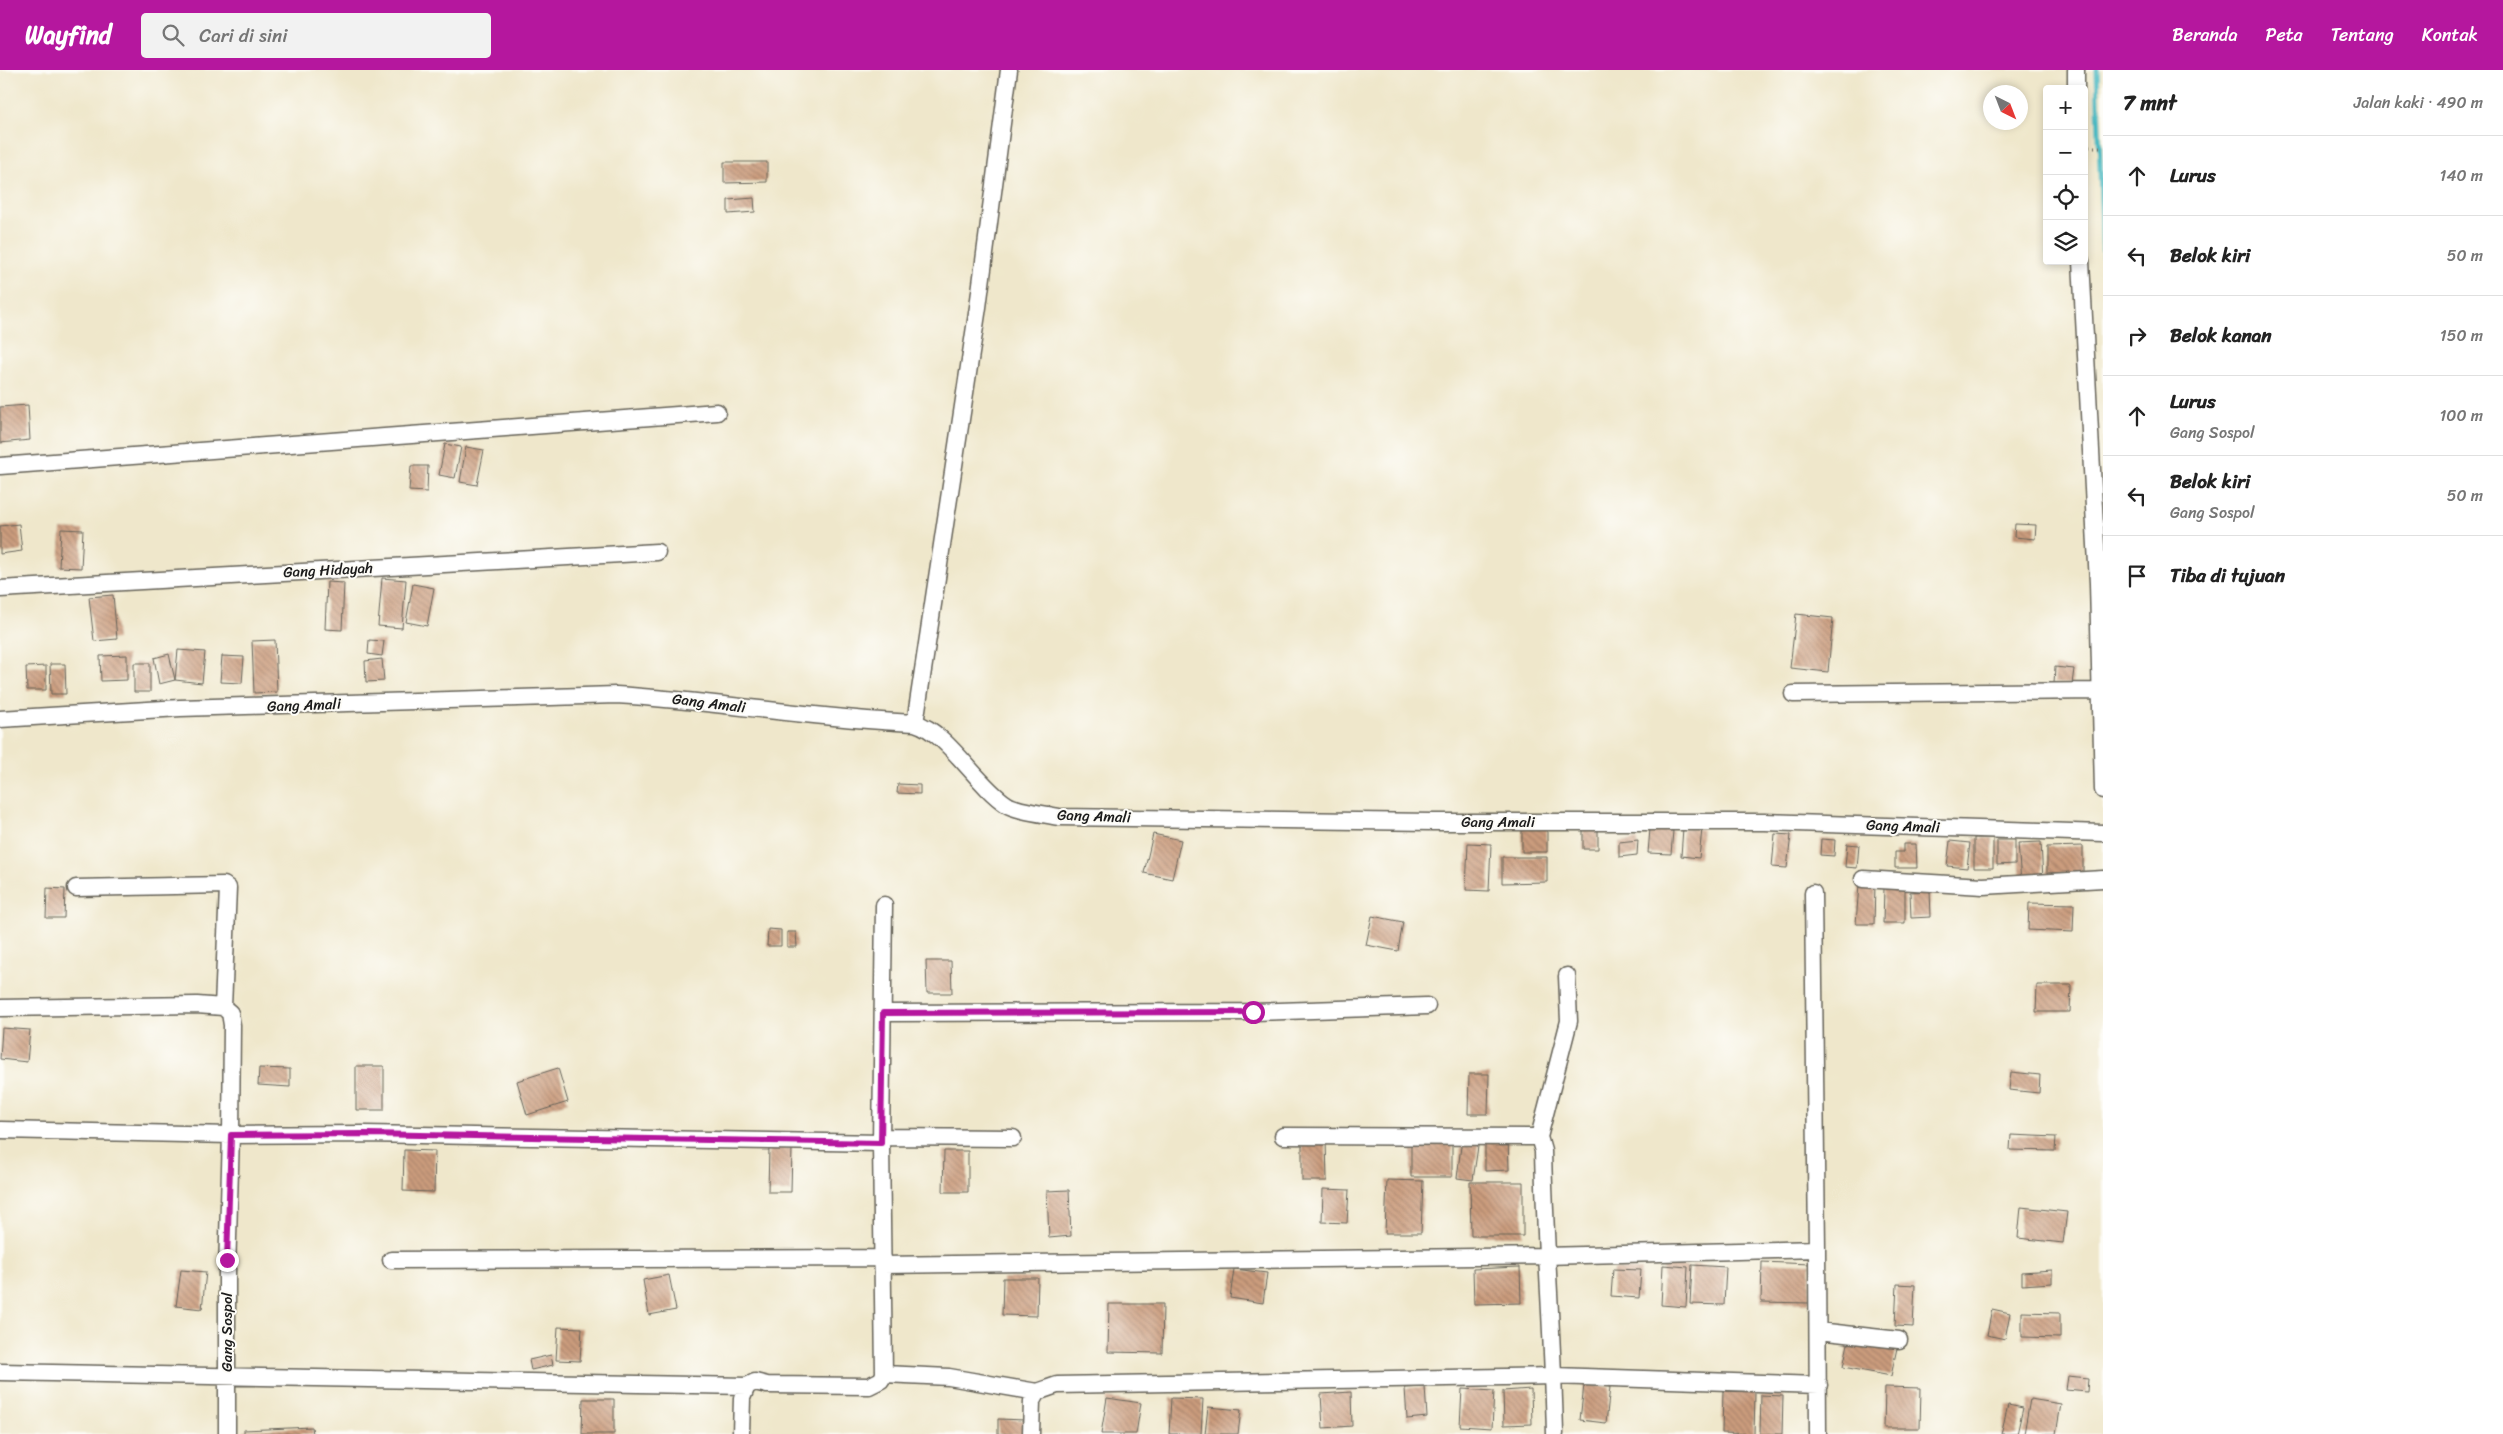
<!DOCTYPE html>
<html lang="id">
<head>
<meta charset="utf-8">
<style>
	:root { --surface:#fff; --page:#f2f2f2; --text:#222; --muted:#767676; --line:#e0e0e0; --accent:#b5179e }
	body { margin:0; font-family:Sriracha,sans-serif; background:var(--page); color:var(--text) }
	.controls { position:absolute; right:15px; top:15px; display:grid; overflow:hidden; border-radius:5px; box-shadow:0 2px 8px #0003 }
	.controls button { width:45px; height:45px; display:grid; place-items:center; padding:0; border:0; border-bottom:1px solid var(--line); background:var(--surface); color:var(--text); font:25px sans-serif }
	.compass { position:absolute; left:1983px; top:15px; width:45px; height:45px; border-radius:50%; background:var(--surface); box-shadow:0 2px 8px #0003; rotate:138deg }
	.stop { position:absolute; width:15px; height:15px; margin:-11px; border:4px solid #b5179e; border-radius:50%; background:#fff }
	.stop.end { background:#b5179e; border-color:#fff; box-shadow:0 1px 5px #0008 }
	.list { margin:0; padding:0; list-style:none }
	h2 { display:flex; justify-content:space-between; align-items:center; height:65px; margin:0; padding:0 20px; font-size:21px }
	h2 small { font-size:16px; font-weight:400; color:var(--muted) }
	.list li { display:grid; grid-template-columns:32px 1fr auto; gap:15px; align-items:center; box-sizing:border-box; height:80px; padding:0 20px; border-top:1px solid var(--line) }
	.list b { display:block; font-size:19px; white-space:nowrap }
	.list p { margin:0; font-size:16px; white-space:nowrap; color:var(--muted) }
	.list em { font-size:16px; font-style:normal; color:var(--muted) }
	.icon { flex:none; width:28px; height:28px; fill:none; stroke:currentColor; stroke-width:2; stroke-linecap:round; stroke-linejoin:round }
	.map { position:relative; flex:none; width:2103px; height:1364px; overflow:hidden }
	header { display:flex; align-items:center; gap:30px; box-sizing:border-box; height:70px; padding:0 25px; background:var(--accent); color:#fff }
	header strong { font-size:24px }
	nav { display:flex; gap:28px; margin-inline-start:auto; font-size:18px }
	.search { width:350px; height:45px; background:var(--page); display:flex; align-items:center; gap:12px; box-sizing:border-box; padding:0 18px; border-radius:5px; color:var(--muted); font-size:19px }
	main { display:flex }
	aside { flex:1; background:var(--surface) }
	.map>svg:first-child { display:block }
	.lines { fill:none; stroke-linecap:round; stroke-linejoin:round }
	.stream { stroke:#4bbac3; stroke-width:5 }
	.building { fill:url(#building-back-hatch) }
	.minor-casing { stroke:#666359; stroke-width:19 }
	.path { stroke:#666359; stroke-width:3; stroke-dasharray:1 4; stroke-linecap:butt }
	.minor { stroke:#fff; stroke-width:16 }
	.route { stroke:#b5179e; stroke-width:6 }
	.labels { text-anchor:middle; stroke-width:4; stroke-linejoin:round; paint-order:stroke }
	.street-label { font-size:15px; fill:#1c1c1c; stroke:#fdfcf7 }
</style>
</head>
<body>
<header>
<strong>Wayfind</strong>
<div class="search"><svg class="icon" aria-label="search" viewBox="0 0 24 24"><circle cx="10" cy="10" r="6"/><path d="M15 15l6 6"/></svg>Cari di sini</div>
<nav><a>Beranda</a><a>Peta</a><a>Tentang</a><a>Kontak</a></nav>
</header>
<main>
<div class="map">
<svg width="2103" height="1364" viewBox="0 0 2103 1364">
	<defs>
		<pattern id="building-back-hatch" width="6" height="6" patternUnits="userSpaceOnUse" patternTransform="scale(1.25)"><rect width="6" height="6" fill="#cb9c7d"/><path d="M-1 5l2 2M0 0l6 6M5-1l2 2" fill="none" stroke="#a47e66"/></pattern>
	</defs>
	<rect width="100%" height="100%" fill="#fdfcf7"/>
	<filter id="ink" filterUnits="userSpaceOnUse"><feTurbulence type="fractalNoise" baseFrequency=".02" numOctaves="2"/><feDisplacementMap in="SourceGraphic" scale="10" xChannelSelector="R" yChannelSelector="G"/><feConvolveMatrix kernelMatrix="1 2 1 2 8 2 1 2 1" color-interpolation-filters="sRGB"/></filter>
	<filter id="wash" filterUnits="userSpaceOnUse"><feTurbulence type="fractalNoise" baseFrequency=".0096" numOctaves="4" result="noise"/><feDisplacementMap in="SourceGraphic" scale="20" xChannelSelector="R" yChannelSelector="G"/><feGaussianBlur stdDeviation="1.12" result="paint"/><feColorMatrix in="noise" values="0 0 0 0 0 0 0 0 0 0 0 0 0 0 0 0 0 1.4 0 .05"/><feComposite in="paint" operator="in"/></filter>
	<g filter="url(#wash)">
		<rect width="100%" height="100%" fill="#efe7cb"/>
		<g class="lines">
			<!-- stream -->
			<path class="stream" d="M2097 0 2103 193"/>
		</g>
		<g id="blocks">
			<!-- building -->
			<path class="building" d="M724 92H767V112L724 113Z
				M754 128 755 142 728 144V130Z
				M28 335 30 370 0 373V337Z
				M445 374 461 377 455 408 439 405Z
				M466 377 484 380 477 415 460 412Z
				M411 396H428L427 422 409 421Z
				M19 454 22 481 0 484V456Z
				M2015 454 2036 455 2035 469 2014 467Z
				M61 459 83 460 81 498 59 497Z
				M382 508 406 510 402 558 378 556Z
				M327 512 344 513 342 560 325 559Z
				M413 514 434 518 427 556 406 552Z
				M113 525 117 569 94 571 89 527Z
				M1796 544 1833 548 1828 602 1790 598Z
				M275 570 277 622 254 623 252 571Z
				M369 570 384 571 382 586 368 584Z
				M178 580 205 582 202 613 175 610Z
				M169 584 175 610 159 614 154 588Z
				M127 585V610L101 611 100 586Z
				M222 586 244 587 242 613 220 612Z
				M382 589 384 611 366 612 365 591Z
				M134 593H150V622H134Z
				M50 594H65L66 624H51Z
				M46 596V620H27L26 597Z
				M2055 597 2074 599 2072 614 2054 613Z
				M898 714 920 715V724L897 723Z
				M1522 756H1547V782H1522Z
				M1583 757H1598V779H1583Z
				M1683 758 1702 759 1699 788 1681 786Z
				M1650 759 1673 761 1671 784 1648 783Z
				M1153 764 1181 770 1172 809 1144 803Z
				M1775 764 1791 765 1787 798 1772 797Z
				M1974 768H1993V798H1974Z
				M1821 769 1835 770 1834 786 1820 785Z
				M1638 770 1637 785 1619 787V772Z
				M1997 770H2015V794L1997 795Z
				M1950 771 1970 773 1967 798 1947 796Z
				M2041 772 2043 810 2021 812 2018 773Z
				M1468 773 1491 774 1489 821 1466 820Z
				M1847 774 1859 775 1857 798 1845 797Z
				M1903 774H1916L1917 798H1895V782H1903Z
				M2083 776V803H2047V777Z
				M1502 787H1547V812L1502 813Z
				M1859 814 1875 815 1874 854H1856Z
				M47 818 65 819 64 848H46Z
				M1884 818 1905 819V853H1883Z
				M1930 821 1931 847 1911 848 1910 822Z
				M2029 833 2074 834 2073 862 2028 860Z
				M1372 846 1403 852 1398 881 1366 875Z
				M768 859 781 860V876H767Z
				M787 862H796L797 877H787Z
				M926 891H951L952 923H927Z
				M2037 915H2071L2070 942H2036Z
				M2 958 30 960 27 992 0 989Z
				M356 996H384V1040H356Z
				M259 998 290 999V1017L258 1015Z
				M558 998 568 1032 527 1045 517 1011Z
				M2011 1002 2040 1005 2039 1023 2009 1020Z
				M1469 1004H1489L1488 1044H1468Z
				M2011 1065 2056 1067 2055 1081 2010 1080Z
				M1485 1067H1508L1509 1100 1485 1101Z
				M1411 1068H1452V1107H1411Z
				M1462 1068 1479 1070 1473 1110 1457 1108Z
				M1326 1069 1327 1111H1302V1070Z
				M769 1078H792L791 1122H768Z
				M404 1080 435 1081 434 1122 403 1121Z
				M944 1081H968V1122H943Z
				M1387 1110 1423 1111 1421 1163H1385Z
				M1470 1112H1523V1166H1471Z
				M1323 1119 1349 1120 1347 1153 1322 1152Z
				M1069 1120 1071 1166 1049 1168 1047 1121Z
				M2021 1137 2067 1142 2063 1173 2018 1168Z
				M1762 1192 1811 1194 1809 1233 1761 1232Z
				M1663 1195 1688 1197 1686 1237 1661 1235Z
				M1692 1195 1726 1197 1724 1235 1690 1234Z
				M1520 1197 1521 1233 1474 1234 1473 1199Z
				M1234 1199 1267 1203 1263 1233 1230 1228Z
				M1613 1199 1641 1200 1639 1228 1611 1226Z
				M181 1200 206 1202 202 1239 176 1236Z
				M2052 1200V1213L2022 1215V1202Z
				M669 1205 676 1240 649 1245 643 1210Z
				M1003 1208H1038L1037 1246 1002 1245Z
				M1897 1214 1915 1215 1913 1257 1895 1256Z
				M1109 1234H1163L1162 1283 1108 1282Z
				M1992 1239 2010 1243 2005 1269 1987 1265Z
				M2022 1242 2060 1243V1268L2022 1267Z
				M558 1257 582 1258 580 1291 556 1290Z
				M1849 1269 1897 1278 1891 1306 1843 1297Z
				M551 1285 553 1295 531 1300 529 1290Z
				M2068 1306 2088 1308 2087 1322 2066 1320Z
				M1584 1315 1610 1317 1606 1353 1580 1350Z
				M1425 1317 1427 1347 1407 1349 1405 1318Z
				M1885 1317 1921 1318 1920 1358H1884Z
				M1462 1319 1494 1321 1492 1358 1460 1356Z
				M1531 1319 1532 1354 1504 1355 1503 1321Z
				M1723 1321 1755 1322 1754 1364 1722 1363Z
				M1351 1322 1352 1356 1323 1358 1321 1324Z
				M1761 1325 1783 1326 1782 1364H1760Z
				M1107 1328 1141 1333 1136 1364H1101Z
				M1171 1328 1203 1329 1201 1364H1169Z
				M583 1329H614V1364H582Z
				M2030 1329 2061 1334 2056 1364H2024Z
				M2008 1335 2023 1338 2017 1364H2001Z
				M1208 1337 1241 1340 1238 1364H1205Z
				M998 1349 1025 1350V1364H998Z
				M312 1357 313 1364H244V1360Z"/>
		</g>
	</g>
	<g filter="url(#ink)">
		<use href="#blocks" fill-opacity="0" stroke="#666359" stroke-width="1"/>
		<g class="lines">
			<defs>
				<path id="minor" d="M2076 0V19
					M2081 191 2098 513 2103 720
					M0 396 717 342
					M0 519 657 482
					M1793 624 2100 621
					M0 649 180 638 616 625C716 631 815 649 915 653 947 662 976 714 1006 734 1016 741 1045 744 1059 747L1432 752H1765L2103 763
					M915 653 978 237 1009 0
					M1863 809 1983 816 2103 809
					M76 818 224 815 228 818 223 937
					M1813 823 1817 1179
					M0 938 197 935 223 937 230 943 232 955 231 1065 0 1060
					M883 943 1253 942 1427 936
					M1283 1066 1539 1067 1543 1081C1545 1176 1553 1270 1555 1364
					M882 1067 1013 1068
					M1539 1067 1569 951 1567 906
					M391 1190 883 1188
					M883 1195 1545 1186 1817 1179 1818 1364
					M1818 1261 1899 1270
					M0 1302 747 1316
					M884 1304 949 1307 1037 1322
					M227 1364V1202L231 1065 365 1064 881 1073
					M741 1364 742 1328 747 1316 755 1312 767 1315 869 1316 881 1310 884 1304 881 1073 884 835
					M1031 1364 1032 1331 1037 1322 1057 1315 1554 1306 1819 1315"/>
			</defs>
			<!-- minor casing -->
			<use href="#minor" class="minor-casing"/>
			<!-- path -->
			<path class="path" d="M2084 77H2103"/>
			<!-- minor -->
			<use href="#minor" class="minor"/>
		</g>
	</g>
	<g class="lines" filter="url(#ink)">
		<!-- route -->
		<path class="route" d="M227 1190 231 1065 365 1064 881 1073 883 943 1253 942"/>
	</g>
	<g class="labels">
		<!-- street labels -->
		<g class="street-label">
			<text transform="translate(328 500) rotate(-3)" y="5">Gang Hidayah</text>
			<text transform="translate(709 633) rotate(7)" y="5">Gang Amali</text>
			<text transform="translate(304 635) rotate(-2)" y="5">Gang Amali</text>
			<text transform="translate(1094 746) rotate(2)" y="5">Gang Amali</text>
			<text x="1498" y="757">Gang Amali</text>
			<text transform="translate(1903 756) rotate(2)" y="5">Gang Amali</text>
			<text transform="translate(227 1262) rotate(-90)" y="5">Gang Sospol</text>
		</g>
	</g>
</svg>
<div class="controls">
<button>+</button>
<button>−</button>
<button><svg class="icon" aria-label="locate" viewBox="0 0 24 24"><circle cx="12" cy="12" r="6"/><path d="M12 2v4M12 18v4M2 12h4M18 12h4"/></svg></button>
<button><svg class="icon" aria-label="layers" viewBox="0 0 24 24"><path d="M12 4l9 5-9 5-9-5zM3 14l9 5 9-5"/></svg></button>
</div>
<svg class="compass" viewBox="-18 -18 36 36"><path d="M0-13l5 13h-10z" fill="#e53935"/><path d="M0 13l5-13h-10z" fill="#767676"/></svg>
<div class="stop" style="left:1253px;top:942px"></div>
<div class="stop end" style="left:227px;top:1190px"></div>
</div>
<aside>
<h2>7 mnt<small>Jalan kaki · 490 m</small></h2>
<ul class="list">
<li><svg class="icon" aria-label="ahead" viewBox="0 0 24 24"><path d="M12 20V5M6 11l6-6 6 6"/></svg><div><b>Lurus</b></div><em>140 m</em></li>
<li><svg class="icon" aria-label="left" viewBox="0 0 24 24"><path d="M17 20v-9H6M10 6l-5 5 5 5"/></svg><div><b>Belok kiri</b></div><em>50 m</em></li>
<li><svg class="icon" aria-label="right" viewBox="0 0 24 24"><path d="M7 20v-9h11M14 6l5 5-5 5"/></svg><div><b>Belok kanan</b></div><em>150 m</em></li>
<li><svg class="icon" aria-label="ahead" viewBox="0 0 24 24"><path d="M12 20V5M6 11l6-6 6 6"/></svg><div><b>Lurus</b><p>Gang Sospol</p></div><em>100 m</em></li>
<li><svg class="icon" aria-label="left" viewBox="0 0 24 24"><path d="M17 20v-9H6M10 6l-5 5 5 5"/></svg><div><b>Belok kiri</b><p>Gang Sospol</p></div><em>50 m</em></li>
<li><svg class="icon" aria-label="arrive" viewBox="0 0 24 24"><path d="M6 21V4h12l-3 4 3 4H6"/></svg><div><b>Tiba di tujuan</b></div></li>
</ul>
</aside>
</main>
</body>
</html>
